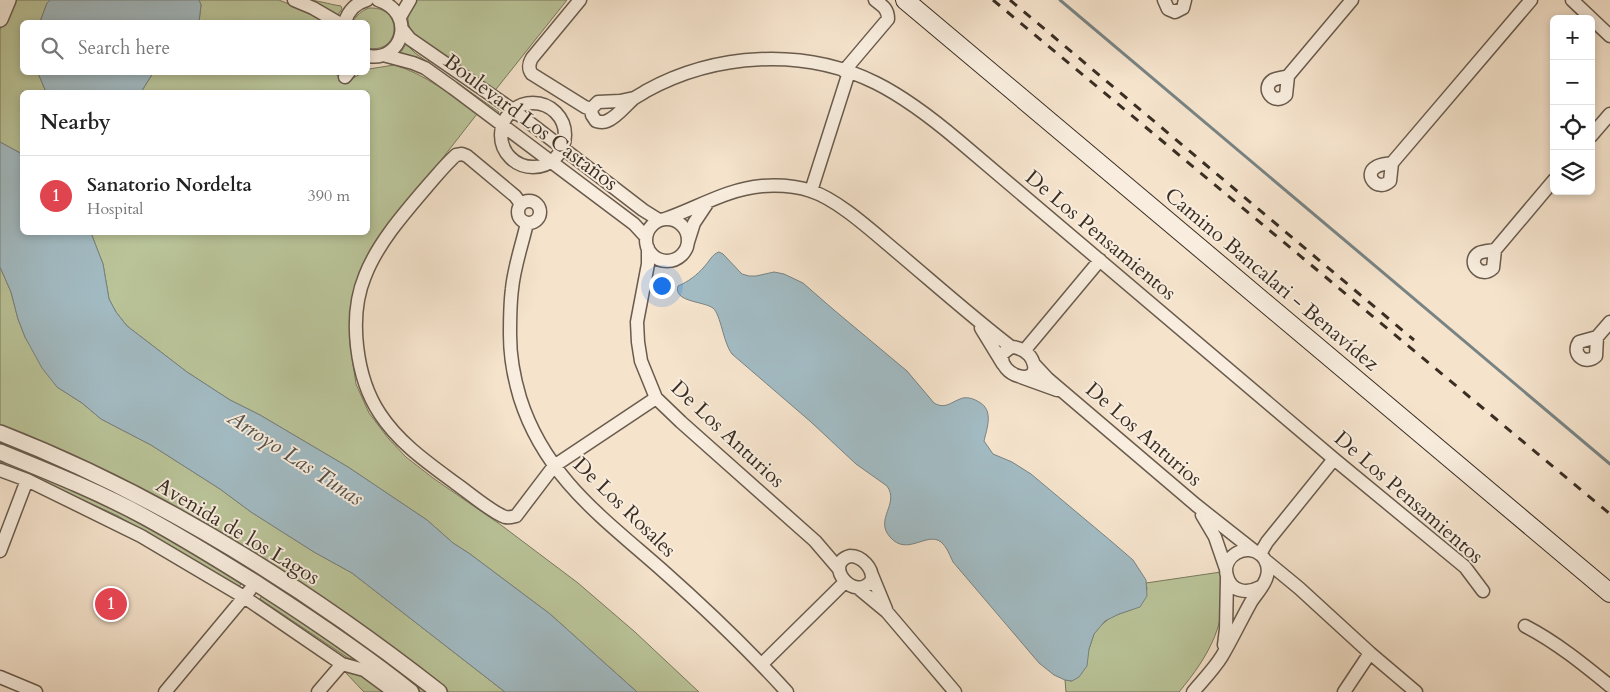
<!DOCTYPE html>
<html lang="en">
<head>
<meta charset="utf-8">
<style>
	:root { --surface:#fff; --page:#f2f2f2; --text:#222; --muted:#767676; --line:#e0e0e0; --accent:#0f766e }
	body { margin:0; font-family:Cardo,serif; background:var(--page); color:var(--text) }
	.controls { position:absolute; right:15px; top:15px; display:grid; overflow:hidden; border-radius:8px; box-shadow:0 2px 8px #0003 }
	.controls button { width:45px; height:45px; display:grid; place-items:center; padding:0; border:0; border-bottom:1px solid var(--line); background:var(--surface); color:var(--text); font:25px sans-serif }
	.you { position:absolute; left:661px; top:285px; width:18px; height:18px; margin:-12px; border:4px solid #fff; border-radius:50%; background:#1a73e8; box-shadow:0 0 0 8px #1a73e833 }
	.badge { display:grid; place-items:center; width:32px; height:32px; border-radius:50%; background:var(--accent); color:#fff; font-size:16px; font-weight:700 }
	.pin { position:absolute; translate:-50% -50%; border:2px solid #fff; box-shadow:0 1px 5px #0006 }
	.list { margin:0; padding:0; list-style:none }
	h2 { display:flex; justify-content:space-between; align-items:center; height:65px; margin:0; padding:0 20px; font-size:21px }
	h2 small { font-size:16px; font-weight:400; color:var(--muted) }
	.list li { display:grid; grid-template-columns:32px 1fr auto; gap:15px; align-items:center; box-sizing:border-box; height:80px; padding:0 20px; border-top:1px solid var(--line) }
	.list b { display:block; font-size:19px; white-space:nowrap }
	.list p { margin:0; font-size:16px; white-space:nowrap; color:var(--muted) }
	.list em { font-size:16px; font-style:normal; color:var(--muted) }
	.icon { flex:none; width:28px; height:28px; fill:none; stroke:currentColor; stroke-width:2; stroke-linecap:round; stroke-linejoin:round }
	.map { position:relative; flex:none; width:1610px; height:692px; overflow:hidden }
	.search { position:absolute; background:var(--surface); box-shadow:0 2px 8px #0003; left:20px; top:20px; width:350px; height:55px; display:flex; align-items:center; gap:12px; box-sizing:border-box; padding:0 18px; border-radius:8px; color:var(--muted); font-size:19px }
	.panel { position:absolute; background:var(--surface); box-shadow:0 2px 8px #0003; left:20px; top:90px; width:350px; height:145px; border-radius:8px }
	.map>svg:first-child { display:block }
	.green { fill:#bac499; stroke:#7a795e }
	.water { fill:#a2bbc3; stroke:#788383 }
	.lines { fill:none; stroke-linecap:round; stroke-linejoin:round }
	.stream { stroke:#788383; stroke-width:3 }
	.minor-casing { stroke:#695b4d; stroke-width:15 }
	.tertiary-casing { stroke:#695b4d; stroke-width:18 }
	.secondary-casing { stroke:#3a2e23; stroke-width:20 }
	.minor { stroke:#f8edde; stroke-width:12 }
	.tertiary { stroke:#f8edde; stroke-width:15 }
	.secondary { stroke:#f8edde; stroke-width:18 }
	.rail { stroke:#3a2e23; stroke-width:3; stroke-dasharray:9 9; stroke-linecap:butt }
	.labels { text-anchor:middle; stroke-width:4; stroke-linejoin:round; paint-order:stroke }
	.street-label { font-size:21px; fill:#3a2e23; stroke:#f8edde }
	.water-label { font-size:22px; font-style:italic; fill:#54514b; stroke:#f8edde }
</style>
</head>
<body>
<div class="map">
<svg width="1610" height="692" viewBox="0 0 1610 692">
	<rect width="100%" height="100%" fill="#f5e3cc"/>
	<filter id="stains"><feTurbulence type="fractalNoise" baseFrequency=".004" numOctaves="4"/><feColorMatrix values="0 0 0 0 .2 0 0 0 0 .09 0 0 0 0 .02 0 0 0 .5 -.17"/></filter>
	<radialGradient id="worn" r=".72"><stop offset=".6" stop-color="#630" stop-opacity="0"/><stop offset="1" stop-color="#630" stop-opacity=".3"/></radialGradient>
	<!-- green -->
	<path class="green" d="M14 0H50L47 3 40 22H22V72L38 73 46 92H22V154L0 142V30L9 7Z
		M199 0H279L318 16 327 22H199L201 5Z
		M304 0C319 0 327 4 341 6L342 9 337 16Z
		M413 0H567L493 93 414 37C406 23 406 14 413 0Z
		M369 8C405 6 400 55 368 48V22H353C357 15 361 11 369 8Z
		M406 44 415 53 499 112 497 115 399 55Z
		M394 65C426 74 450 95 477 114L392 223 350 320V344L356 384 369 413 388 438 406 457 433 478 501 525 578 583 635 632 699 692H637L550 614 470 554 453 543 427 520 348 467 260 415 230 400 187 372 127 326 116 312 109 299 103 264 91 233 368 232V92H141L153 73H334L346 82 362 73 368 72 369 69Z
		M0 267 11 292 18 319 25 337 57 387 82 403 101 419 151 445 220 489 251 512 314 552 352 573 505 692H449L368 629 88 464 17 432 0 426Z
		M0 438 93 478 223 550 343 627 431 692H420L341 633 0 445Z
		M0 458 118 510 160 532 242 582 239 587 118 516 0 462Z
		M1221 572C1230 620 1209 656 1179 692H1066L1065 680 1072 681 1089 649 1094 634 1099 627 1111 617 1133 609 1147 589 1146 583Z
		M262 595 362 662 348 658 260 599Z
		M351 671 359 672 389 692H364L345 672Z"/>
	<!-- water -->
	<path class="water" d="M50 0H199L201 5 199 22H40L47 3Z
		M38 73V72L153 73 141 92H46Z
		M0 142 22 154V232L91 233 103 264 109 299 116 312 127 326 187 372 230 400 260 415 348 467 427 520 453 543 470 554 550 614 637 692H505L352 573 314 552 251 512 220 489 151 445 101 419 82 403 57 387 42 368 25 337 18 319 11 292 0 267Z
		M719 252 723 254 742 274 749 276H756L774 272 784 274 803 283 834 310 907 371 934 403C946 410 952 401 963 398 969 397 974 399 979 402 994 410 987 428 984 441L993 454 1012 462 1031 474 1111 541 1133 560 1146 580 1147 596 1140 607 1119 614 1105 621 1094 634 1089 649 1087 666 1079 677 1072 681 1065 680 1054 675 1039 663 953 562C950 556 947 547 941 542 927 531 907 557 890 537 874 519 900 504 887 486L856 464 811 422 732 354C723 342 721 315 713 308 703 301 673 302 678 286 688 282 697 275 704 267 709 262 712 254 719 252Z"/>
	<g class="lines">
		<!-- stream -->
		<path class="stream" d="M1060 0 1610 464"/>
		<defs>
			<path id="minor" d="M294 0 313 8 337 22
				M580 0 532 58C529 63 528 69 532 74L585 107 591 109
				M1164 0 1168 9 1175 12 1183 8 1185 0
				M1572 0 1610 36
				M400 17 410 0
				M345 22C348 11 356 3 367 0
				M402 29 410 39 513 110 643 210 659 220
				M383 55 413 63 425 68 453 88 634 224 646 237
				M368 56C403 62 417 13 378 0
				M844 71 888 19C888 9 883 6 875 0
				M1288 76C1283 78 1277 78 1273 80 1260 88 1274 107 1286 95L1288 76 1352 0
				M345 77 349 72
				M634 98 620 101 598 102 591 109 592 115 596 121C600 122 603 123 607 121 617 117 625 106 633 99 637 96 642 94 646 91 715 53 804 47 876 83 906 98 933 119 959 141L1334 459 1465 567 1483 591
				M501 135a32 32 0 1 1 64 0a32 32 0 1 1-64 0Z
				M1591 136 1610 114
				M1392 163 1390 181C1377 193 1363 174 1376 167 1380 164 1387 164 1392 163L1531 0
				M811 191 849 72
				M518 212a11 11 0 1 1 22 0a11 11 0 1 1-22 0Z
				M521 204 515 196 467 156 462 154 456 155C446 164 438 174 430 183 407 210 378 242 365 276 348 317 356 378 380 414 399 443 428 463 455 483 468 492 491 512 505 517 509 518 512 517 516 516L554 466 656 398
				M646 240a21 21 0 1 1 42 0a21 21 0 1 1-42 0Z
				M665 219C697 208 727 189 762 186 777 185 796 186 811 191 839 200 874 233 897 252 935 284 972 317 1011 347
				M527 223C522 245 514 267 512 289 510 304 510 320 510 335 510 356 514 378 520 398 545 477 603 518 662 570 706 609 748 649 787 692
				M688 242 694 223 708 202
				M648 248V264L637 322 638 342 641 361 656 398 681 422 815 541 839 569
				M1495 250C1490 251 1484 251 1479 253 1466 261 1480 280 1493 268L1495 250 1554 180
				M981 328 1003 364
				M1597 337 1596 356C1585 366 1571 354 1579 342L1597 337 1610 322
				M1011 347C1018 347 1024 350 1029 355 1031 357 1033 361 1034 365 1038 386 999 377 1002 354Z
				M1024 351 1100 260
				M1034 364 1048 379 1196 505 1253 550
				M1021 377 1057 390
				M0 470 27 480 141 536 244 597 342 664 364 670 394 692
				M1202 515 1215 537 1226 569
				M0 551 27 480
				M1260 554 1267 542 1334 459
				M850 556C862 556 873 568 872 580 855 604 822 564 850 556Z
				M1265 560 1299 588 1370 653 1416 692
				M872 575 886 609
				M858 588 887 612 955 692
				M1525 626C1556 642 1583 664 1610 686
				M1224 645 1226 629 1227 578
				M762 664 845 582
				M0 677 36 692
				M165 692 250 590
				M318 692 342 664
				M1193 692C1203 680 1214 669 1222 656 1232 639 1241 620 1251 602 1256 594 1265 585 1267 576 1269 569 1267 560 1261 555 1247 542 1221 556 1227 576 1231 592 1247 594 1260 587
				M1344 692 1370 653"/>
			<path id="tertiary" d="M0 19 8 0
				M0 433C159 495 305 587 439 692
				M0 452C49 472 99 492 145 517 185 539 224 563 262 587 313 620 364 654 411 692"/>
			<path id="secondary" d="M905 0 1610 593"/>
		</defs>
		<!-- minor casing -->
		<use href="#minor" class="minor-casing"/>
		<!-- tertiary casing -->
		<use href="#tertiary" class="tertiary-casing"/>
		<!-- secondary casing -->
		<use href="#secondary" class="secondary-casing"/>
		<!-- minor -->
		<use href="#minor" class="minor"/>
		<!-- tertiary -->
		<use href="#tertiary" class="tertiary"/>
		<!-- secondary -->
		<use href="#secondary" class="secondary"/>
		<!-- rail -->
		<path class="rail" d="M993 0 1610 514
			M1010 0 1414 340"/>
	</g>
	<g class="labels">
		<!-- street labels -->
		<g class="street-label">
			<text transform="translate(531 122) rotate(37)" y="7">Boulevard Los Castaños</text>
			<text transform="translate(1101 235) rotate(40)" y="7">De Los Pensamientos</text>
			<text transform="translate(1272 279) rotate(40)" y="7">Camino Bancalari - Benavídez</text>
			<text transform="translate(728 434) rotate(43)" y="7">De Los Anturios</text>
			<text transform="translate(1144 434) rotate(41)" y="7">De Los Anturios</text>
			<text transform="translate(1409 497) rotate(41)" y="7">De Los Pensamientos</text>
			<text transform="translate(625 507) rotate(44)" y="7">De Los Rosales</text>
			<text transform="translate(238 531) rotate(31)" y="7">Avenida de los Lagos</text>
		</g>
		<!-- water labels -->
		<g class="water-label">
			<text transform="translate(296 457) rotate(33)" y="8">Arroyo Las Tunas</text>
		</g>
	</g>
	<rect width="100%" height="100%" filter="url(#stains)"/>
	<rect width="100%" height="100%" fill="url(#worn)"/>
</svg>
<div class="controls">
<button>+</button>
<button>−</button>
<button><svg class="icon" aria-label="locate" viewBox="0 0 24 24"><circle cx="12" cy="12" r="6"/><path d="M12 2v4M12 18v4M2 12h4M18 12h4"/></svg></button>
<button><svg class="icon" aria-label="layers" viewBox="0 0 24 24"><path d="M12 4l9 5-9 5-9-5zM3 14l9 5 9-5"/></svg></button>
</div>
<div class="you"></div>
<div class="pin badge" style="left:111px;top:604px;background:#e0444e">1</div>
<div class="search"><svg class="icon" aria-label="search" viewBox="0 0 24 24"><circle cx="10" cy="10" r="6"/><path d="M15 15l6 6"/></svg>Search here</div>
<section class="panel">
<h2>Nearby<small></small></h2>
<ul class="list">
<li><span class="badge" style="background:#e0444e">1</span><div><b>Sanatorio Nordelta</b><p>Hospital</p></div><em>390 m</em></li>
</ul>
</section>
</div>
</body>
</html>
